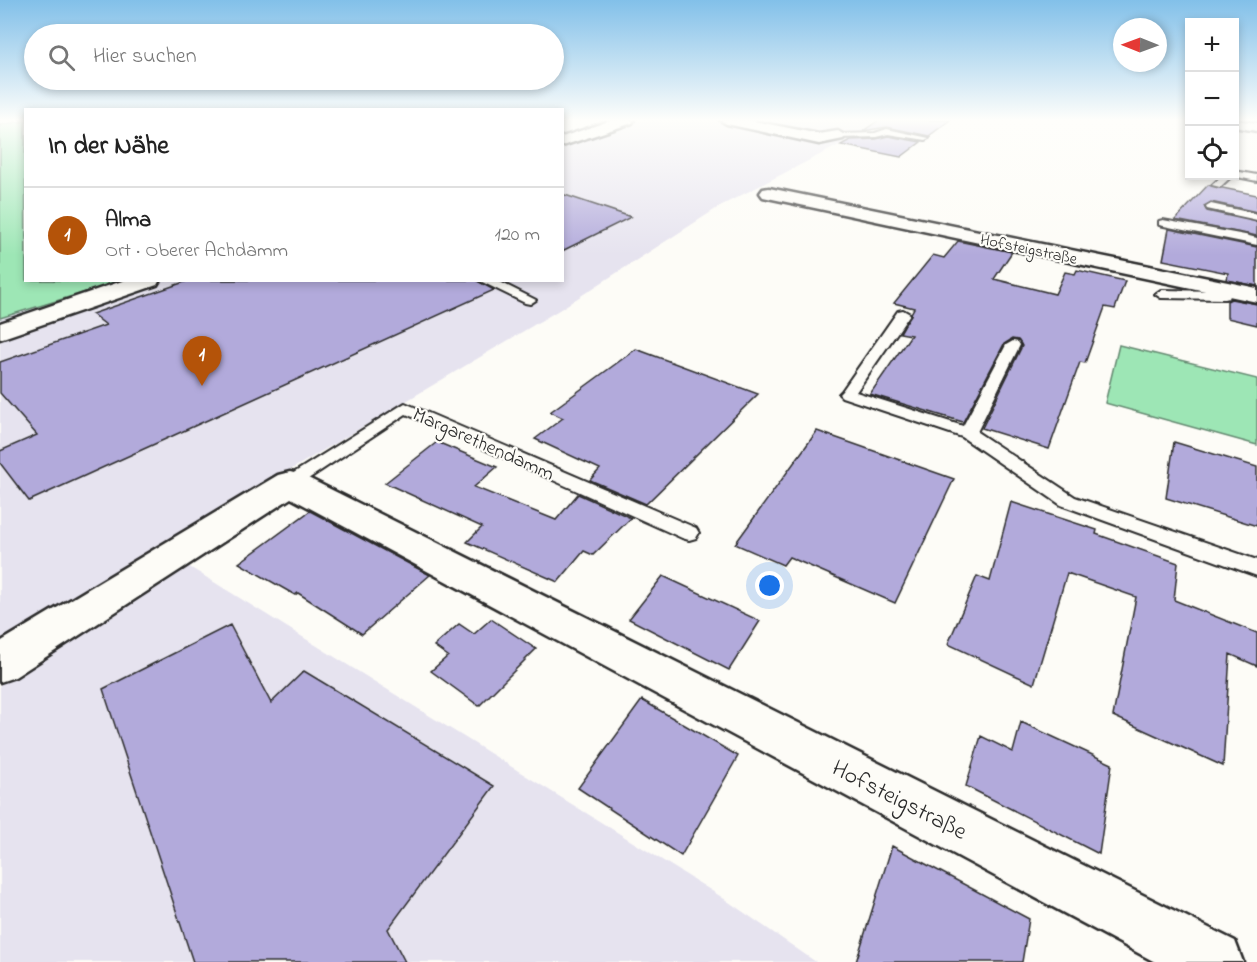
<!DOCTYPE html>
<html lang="de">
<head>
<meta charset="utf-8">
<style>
	:root { --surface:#fff; --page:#f6f6f6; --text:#222; --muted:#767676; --line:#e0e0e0; --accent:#b45309 }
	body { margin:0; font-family:"Indie Flower",sans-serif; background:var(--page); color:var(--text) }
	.controls { position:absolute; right:18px; top:18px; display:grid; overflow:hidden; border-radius:0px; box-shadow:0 3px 9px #0003 }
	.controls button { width:54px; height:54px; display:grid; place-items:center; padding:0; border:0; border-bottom:2px solid var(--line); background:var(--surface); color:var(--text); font:30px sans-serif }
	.compass { position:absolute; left:1113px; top:18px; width:54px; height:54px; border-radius:50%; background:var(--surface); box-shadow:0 3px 9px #0003; rotate:271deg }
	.you { position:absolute; left:770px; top:586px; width:21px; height:21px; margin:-15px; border:4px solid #fff; border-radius:50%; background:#1a73e8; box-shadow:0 0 0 9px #1a73e833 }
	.badge { display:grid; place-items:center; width:39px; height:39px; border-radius:50%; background:var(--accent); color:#fff; font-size:20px; font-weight:700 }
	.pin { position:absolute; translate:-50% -50px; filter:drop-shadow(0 2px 3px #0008) }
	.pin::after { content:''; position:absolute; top:32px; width:21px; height:18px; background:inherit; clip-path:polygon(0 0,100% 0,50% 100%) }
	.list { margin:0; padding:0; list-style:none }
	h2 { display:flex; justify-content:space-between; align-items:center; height:78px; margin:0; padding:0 24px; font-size:26px }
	h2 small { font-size:20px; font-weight:400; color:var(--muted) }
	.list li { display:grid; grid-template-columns:39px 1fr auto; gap:18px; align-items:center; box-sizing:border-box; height:96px; padding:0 24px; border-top:2px solid var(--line) }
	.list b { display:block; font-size:22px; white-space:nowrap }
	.list p { margin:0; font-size:20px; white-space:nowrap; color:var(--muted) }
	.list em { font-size:20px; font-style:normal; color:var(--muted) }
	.icon { flex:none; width:33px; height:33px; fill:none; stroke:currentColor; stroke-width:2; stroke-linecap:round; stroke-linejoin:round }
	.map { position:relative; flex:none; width:1257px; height:962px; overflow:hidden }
	.search { position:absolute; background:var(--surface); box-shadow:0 3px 9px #0003; left:24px; top:24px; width:540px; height:66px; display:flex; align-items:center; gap:15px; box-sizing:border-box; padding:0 21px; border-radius:33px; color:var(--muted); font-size:22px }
	.panel { position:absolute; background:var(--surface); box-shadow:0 3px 9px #0003; left:24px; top:108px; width:540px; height:174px; border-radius:0px }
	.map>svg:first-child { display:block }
	.built { fill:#e6e3ef }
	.green { fill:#9de6b5; stroke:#648870; stroke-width:1.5 }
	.building { fill:#b2aadb; stroke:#2b2b2b; stroke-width:1.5 }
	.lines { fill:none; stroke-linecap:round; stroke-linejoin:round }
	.lane-casing { stroke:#2b2b2b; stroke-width:4 }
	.street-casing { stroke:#2b2b2b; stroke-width:5 }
	.lane { fill:#fdfcf7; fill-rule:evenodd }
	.street { fill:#fdfcf7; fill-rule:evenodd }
	.labels { text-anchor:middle; stroke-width:4.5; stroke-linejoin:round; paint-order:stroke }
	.far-street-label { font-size:16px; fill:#2b2b2b; stroke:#fdfcf7 }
	.street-label { font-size:20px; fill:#2b2b2b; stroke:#fdfcf7 }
	.near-street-label { font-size:24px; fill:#2b2b2b; stroke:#fdfcf7 }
</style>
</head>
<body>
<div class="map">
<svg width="1257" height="962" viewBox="0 0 1257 962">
	<rect width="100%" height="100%" fill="#fdfcf7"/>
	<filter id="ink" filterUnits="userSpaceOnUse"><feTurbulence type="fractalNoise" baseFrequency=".0167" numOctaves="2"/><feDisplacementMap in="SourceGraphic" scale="12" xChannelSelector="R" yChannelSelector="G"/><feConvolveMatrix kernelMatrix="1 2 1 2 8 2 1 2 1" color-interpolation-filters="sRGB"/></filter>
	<g filter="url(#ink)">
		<!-- built -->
		<path class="built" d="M625 120H888L722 205 559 310 159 548 720 896 816 962H0V318L122 281 562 280 563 140Z"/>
		<!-- green -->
		<path class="green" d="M25 121 26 280 122 281 0 318V125Z
			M1119 345 1257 379V445L1105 403Z"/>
		<!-- building -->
		<path class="building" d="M879 120H950L929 136 887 127 863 131Z
			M888 136 921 142 901 157 841 145 850 140 876 139Z
			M1208 185 1257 195V212L1211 202 1204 206 1207 211 1257 222V236L1175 220Z
			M562 194 631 217 562 251Z
			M1169 229 1257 247V286L1227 280 1228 273 1163 260Z
			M958 241 1012 252 994 279 1055 294 1065 272 1075 274 1077 270 1125 281 1115 309 1105 307 1085 363 1080 362 1049 449 982 428 1022 346 1018 340 1012 339 1004 344 963 422 870 394 911 335 900 333 914 308 894 303 933 255 944 258Z
			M190 280H476L494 290 29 501 0 463V451L37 435 0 393V362L106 325 92 314Z
			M1231 299 1257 304V325L1227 318V301Z
			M636 349 758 394 646 504 590 480 600 469 535 439 563 418 550 412Z
			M817 431 954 479 895 603 789 557 783 565 735 544Z
			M437 442 497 467 474 487 556 520 578 494 631 518 593 555 584 551 558 582 467 542 482 527 385 483Z
			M1174 442 1257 467V526L1166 498Z
			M1011 502 1097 530 1096 534 1178 563 1174 600 1257 633V666L1230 654 1223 766 1113 716 1136 597 1067 573 1034 684 948 644 977 576 990 581Z
			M310 511 430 575 362 634 298 593 295 595 239 563Z
			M663 576 760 621 729 670 629 619Z
			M491 619 536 649 479 706 431 671 448 656 434 646 459 624 474 634Z
			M230 625 271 703 304 671 494 786 388 929 405 962H193L103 689Z
			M642 700 738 756 681 856 578 788Z
			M1021 722 1112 764 1099 854 966 786 981 736 1013 752Z
			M892 846 1029 919 1022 962H856Z"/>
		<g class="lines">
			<defs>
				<path id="lane" d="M887 129 929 138 925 140 888 134 876 137 838 138 834 136 838 134 875 133Z
					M1234 171 1257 175V181L1232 176 1220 187 1212 185 1222 176H1234Z
					M1211 204 1257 214V220L1207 209 1206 207Z
					M1163 220 1245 235 1257 238V245L1159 225V221Z
					M478 280H496L536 300 530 304 525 303Z
					M1227 285 1233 289 1229 298 1225 299 1161 298 1155 294 1161 290 1220 291 1223 286Z
					M903 310 910 314 856 392 963 426 1006 345 1013 341 1018 342 1020 345 977 432 1075 497 1257 560V576L1061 505 962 437 842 397 839 394 842 391 898 311Z
					M405 403 696 528 699 533 696 538 689 540 682 538 406 414 296 487H284L281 483 284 479Z"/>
				<path id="street" d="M612 120H634L632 123 562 146V137Z
					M720 120H749L819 134 838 131 846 136 843 139 819 144 727 124Z
					M1234 120 1257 123V131L1234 127Z
					M769 188 1257 288V302L763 197 760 193 763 189Z
					M125 280H160L157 285 0 339V323Z
					M290 472 302 475 1235 941 1243 962H1155L291 498 15 677 0 682V642L278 475Z"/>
			</defs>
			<!-- lane casing -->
			<use href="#lane" class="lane-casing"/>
			<!-- street casing -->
			<use href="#street" class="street-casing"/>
			<!-- lane -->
			<use href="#lane" class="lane"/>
			<!-- street -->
			<use href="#street" class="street"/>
		</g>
	</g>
	<!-- sky -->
	<linearGradient id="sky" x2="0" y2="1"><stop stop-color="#82c0e9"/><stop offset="0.47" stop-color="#fefefb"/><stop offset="1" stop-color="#fefefb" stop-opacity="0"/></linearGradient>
	<rect width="1257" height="255" fill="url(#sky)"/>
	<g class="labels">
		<!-- far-street labels -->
		<g class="far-street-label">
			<text transform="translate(1029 248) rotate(12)" y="6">Hofsteigstraße</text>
		</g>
		<!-- street labels -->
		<g class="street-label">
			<text transform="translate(484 443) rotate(24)" y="7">Margarethendamm</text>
		</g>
		<!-- near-street labels -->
		<g class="near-street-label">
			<text transform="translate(900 799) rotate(27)" y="8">Hofsteigstraße</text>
		</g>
	</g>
</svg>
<div class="controls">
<button>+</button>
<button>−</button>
<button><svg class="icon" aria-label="locate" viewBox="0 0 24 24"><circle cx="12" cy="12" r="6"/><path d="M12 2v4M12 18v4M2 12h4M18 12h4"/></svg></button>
</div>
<svg class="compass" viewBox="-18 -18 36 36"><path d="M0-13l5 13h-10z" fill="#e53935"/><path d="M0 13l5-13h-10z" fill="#767676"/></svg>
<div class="you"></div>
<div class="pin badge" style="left:202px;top:386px">1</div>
<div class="search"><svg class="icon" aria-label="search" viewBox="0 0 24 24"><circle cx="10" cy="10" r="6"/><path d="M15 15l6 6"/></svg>Hier suchen</div>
<section class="panel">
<h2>In der Nähe<small></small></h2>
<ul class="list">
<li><span class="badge">1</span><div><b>Alma</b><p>Ort · Oberer Achdamm</p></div><em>120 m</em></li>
</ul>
</section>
</div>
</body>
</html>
